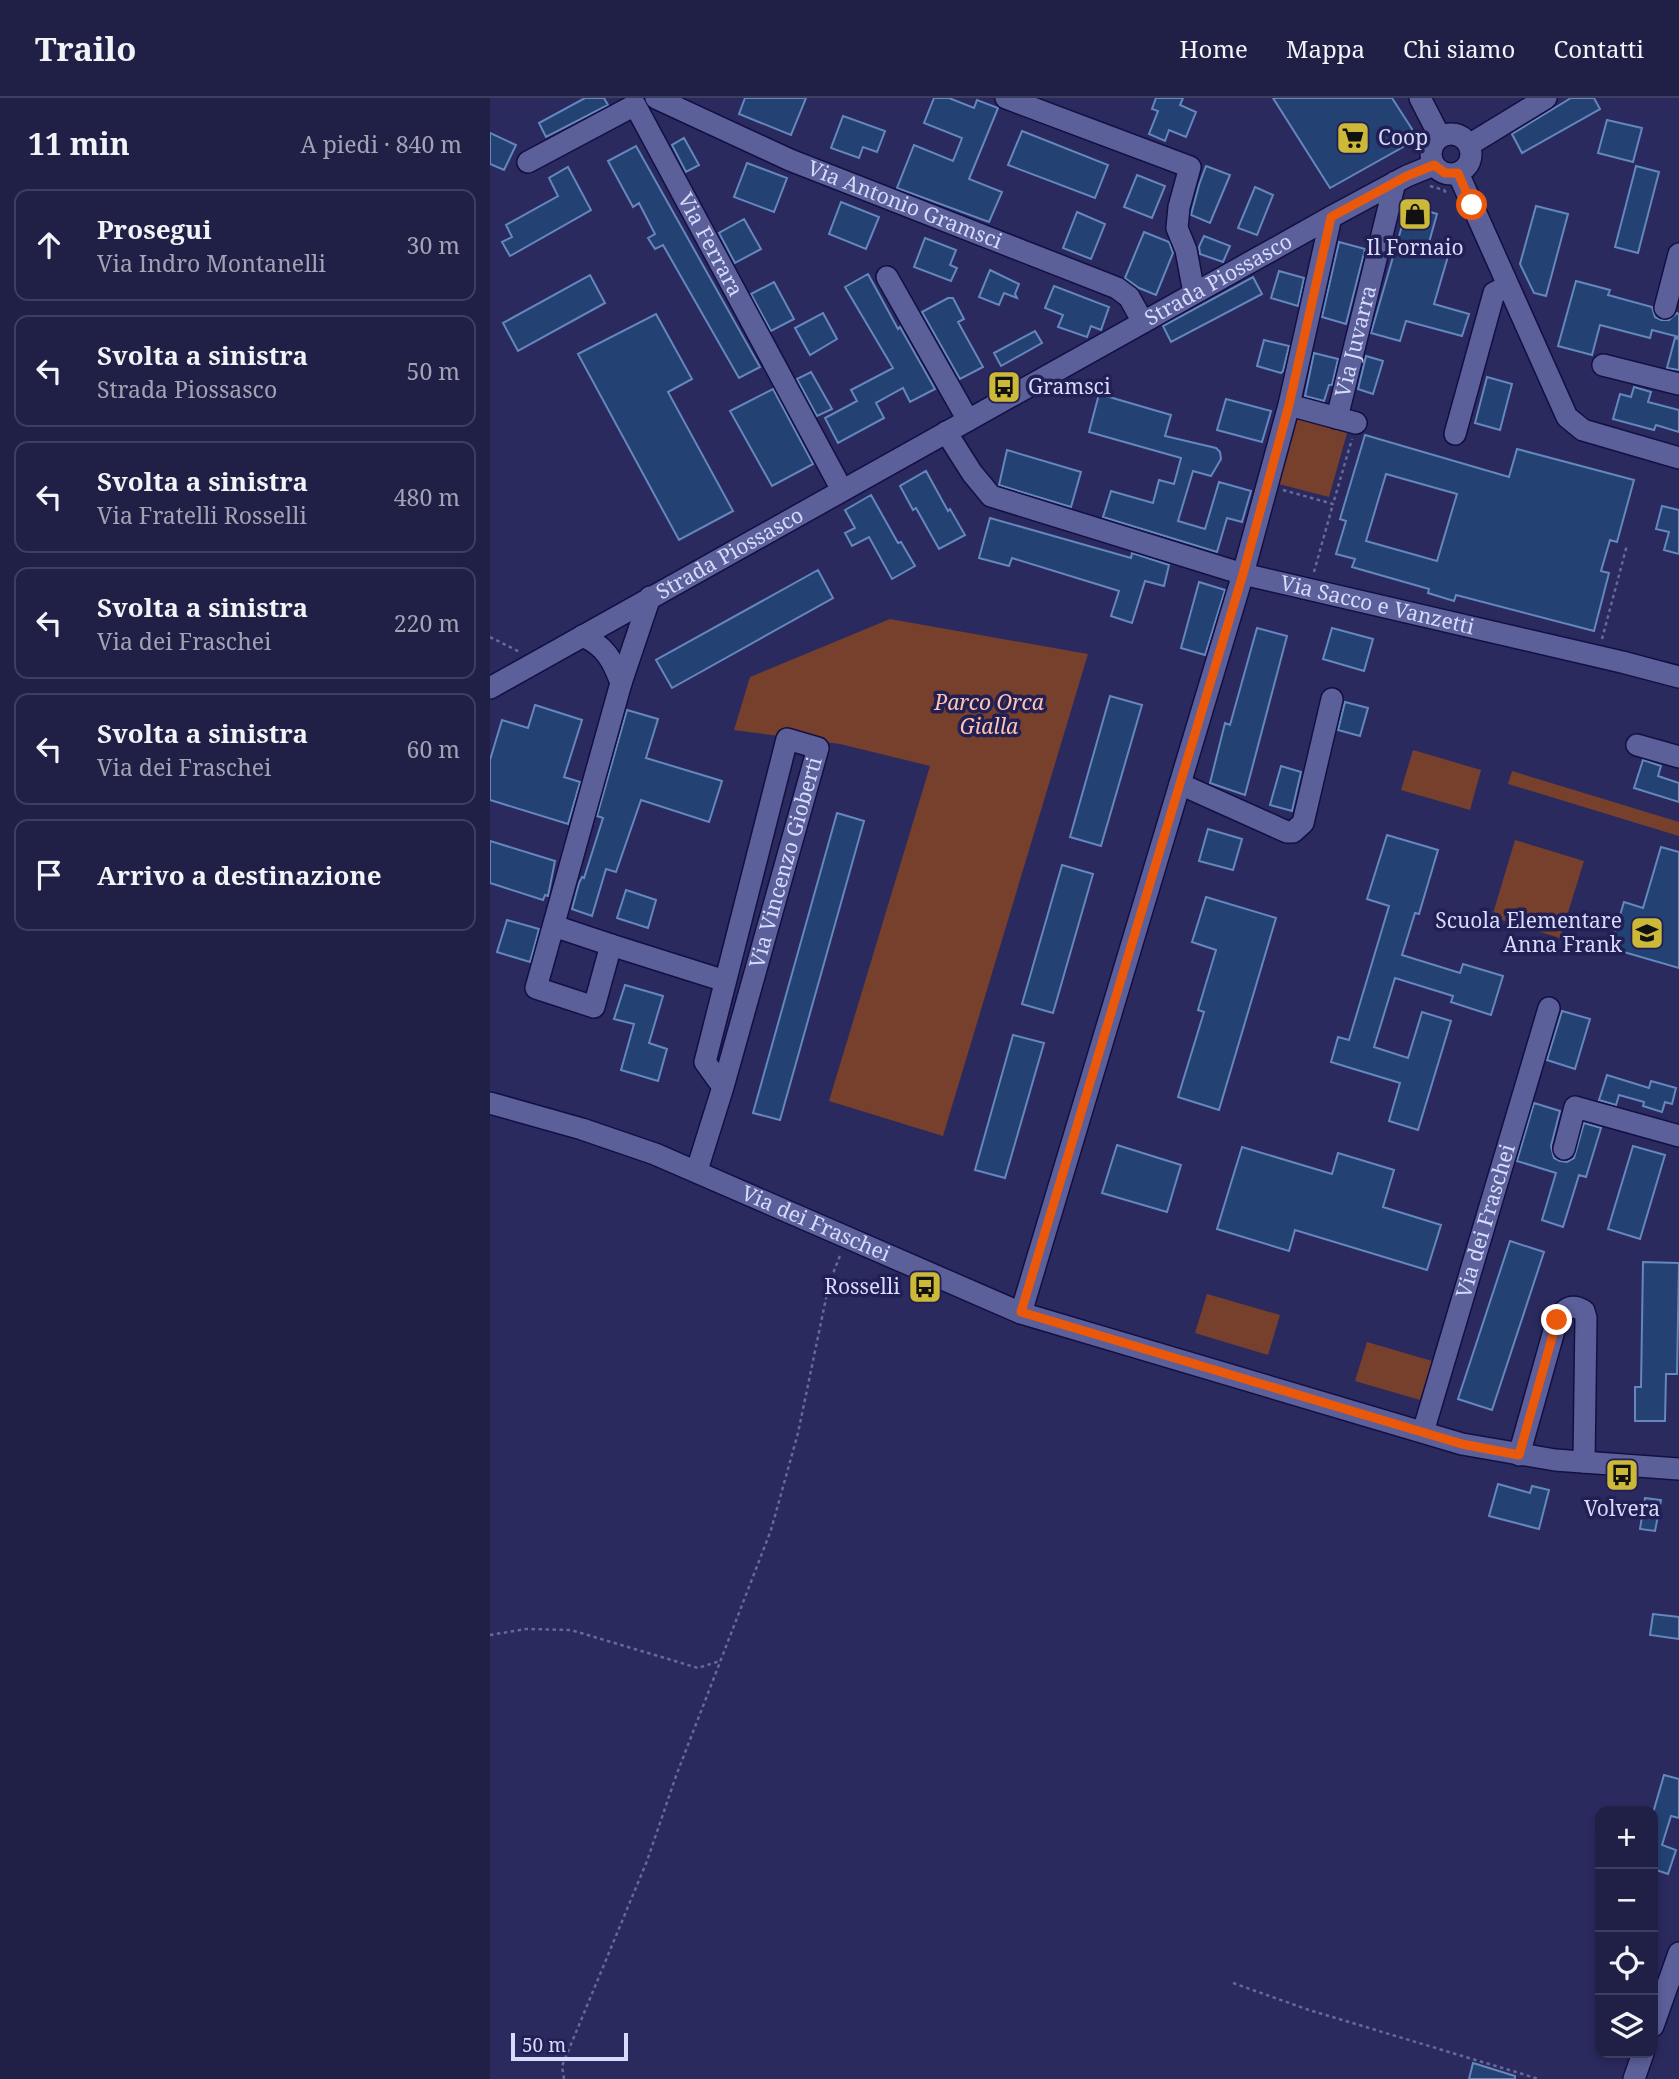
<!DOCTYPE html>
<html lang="it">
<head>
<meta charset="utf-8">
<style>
	:root { --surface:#202047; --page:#28284e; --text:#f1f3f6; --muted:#a2a3b4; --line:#3d3e60 }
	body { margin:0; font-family:"Noto Serif",serif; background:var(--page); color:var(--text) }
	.controls { position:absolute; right:21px; bottom:21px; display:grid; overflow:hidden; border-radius:14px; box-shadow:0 4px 10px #0003 }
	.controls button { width:63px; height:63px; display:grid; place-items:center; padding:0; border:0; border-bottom:2px solid var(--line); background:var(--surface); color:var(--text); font:35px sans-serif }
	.scale { position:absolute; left:21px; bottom:18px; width:117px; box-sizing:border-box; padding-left:7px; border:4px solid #d6dafb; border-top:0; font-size:19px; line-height:24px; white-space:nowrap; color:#d6dafb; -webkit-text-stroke:5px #211f53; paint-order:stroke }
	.stop { position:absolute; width:21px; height:21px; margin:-16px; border:5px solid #ea580c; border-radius:50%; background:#fff }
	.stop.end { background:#ea580c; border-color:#fff; box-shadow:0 2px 7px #0008 }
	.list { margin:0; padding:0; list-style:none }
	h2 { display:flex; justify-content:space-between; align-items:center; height:91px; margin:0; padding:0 28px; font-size:30px }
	h2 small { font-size:23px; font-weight:400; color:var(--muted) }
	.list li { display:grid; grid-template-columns:46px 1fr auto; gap:21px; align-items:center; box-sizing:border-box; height:112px; margin:0 14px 14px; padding:0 14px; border:2px solid var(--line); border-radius:14px }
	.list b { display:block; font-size:26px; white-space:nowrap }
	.list p { margin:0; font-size:23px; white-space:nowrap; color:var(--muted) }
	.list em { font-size:23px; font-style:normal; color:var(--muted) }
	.icon { flex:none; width:38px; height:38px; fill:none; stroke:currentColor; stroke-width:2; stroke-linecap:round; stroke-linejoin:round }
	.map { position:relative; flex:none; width:1189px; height:1981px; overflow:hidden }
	header { display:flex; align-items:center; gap:42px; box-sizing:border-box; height:98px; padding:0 35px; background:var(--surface); border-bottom:2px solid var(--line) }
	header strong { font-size:33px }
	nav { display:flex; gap:38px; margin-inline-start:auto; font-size:24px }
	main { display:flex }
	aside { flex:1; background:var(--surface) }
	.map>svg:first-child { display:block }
	.green { fill:#77402d }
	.building { fill:#234172; stroke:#6587be; stroke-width:2; fill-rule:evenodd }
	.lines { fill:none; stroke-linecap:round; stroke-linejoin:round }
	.minor-casing { stroke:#140f42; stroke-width:24 }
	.path { stroke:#676997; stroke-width:2.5; stroke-dasharray:3.5 3.5; stroke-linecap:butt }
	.minor { stroke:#5c609a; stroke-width:21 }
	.route { stroke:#ea580c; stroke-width:9 }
	.labels { text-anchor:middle; stroke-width:7; stroke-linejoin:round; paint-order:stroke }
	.poi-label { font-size:21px; fill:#d6dafb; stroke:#211f53; text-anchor:start }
	.street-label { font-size:21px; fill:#d6dafb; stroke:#211f53 }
	.park-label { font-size:21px; font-style:italic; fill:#ffc4b0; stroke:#211f53 }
</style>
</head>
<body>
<header>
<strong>Trailo</strong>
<nav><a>Home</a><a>Mappa</a><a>Chi siamo</a><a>Contatti</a></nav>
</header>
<main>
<aside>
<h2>11 min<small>A piedi · 840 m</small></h2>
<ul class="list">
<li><svg class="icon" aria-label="ahead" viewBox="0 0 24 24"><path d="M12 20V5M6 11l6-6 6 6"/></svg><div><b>Prosegui</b><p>Via Indro Montanelli</p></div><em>30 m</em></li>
<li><svg class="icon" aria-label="left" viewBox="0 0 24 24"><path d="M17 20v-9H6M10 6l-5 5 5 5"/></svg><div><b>Svolta a sinistra</b><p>Strada Piossasco</p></div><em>50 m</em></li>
<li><svg class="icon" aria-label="left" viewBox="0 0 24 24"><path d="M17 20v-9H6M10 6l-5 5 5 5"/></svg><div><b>Svolta a sinistra</b><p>Via Fratelli Rosselli</p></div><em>480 m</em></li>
<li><svg class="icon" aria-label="left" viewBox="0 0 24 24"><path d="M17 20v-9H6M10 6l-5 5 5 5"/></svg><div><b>Svolta a sinistra</b><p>Via dei Fraschei</p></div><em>220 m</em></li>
<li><svg class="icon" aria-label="left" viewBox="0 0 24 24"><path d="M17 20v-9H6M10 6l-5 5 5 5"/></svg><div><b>Svolta a sinistra</b><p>Via dei Fraschei</p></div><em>60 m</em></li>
<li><svg class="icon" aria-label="arrive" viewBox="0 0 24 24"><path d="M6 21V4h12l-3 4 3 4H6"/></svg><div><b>Arrivo a destinazione</b></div></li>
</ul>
</aside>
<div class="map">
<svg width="1189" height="1981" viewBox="0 0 1189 1981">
	<rect width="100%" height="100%" fill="#2a2a5f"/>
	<!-- green -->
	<path class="green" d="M807 321 857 335 839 399 789 386Z
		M400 521 598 556 453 1038 339 1003 440 668 350 646 244 632 260 579Z
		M923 652 991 672 980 712 911 692Z
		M1022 673 1189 724V738L1018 686Z
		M1025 742 1094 763 1070 840 1002 819Z
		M717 1196 790 1217 778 1257 705 1235Z
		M877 1244 942 1263 930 1302 865 1283Z"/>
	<!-- building -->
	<path class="building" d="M95 0H114L118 7 56 39 49 25Z
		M255 0H316L301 37 249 16Z
		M444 0H459L484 10 487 2 508 10 479 81 512 94 499 124 407 90 424 47 463 63 472 40 434 25Z
		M666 0H693L690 7 706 14 696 39 679 32 675 43 659 36 668 13 662 11Z
		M783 0H902L922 31 913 49 840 90Z
		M1081 0H1104L1110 11 1032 55 1022 36Z
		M353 18 395 33 387 54 373 49 369 60 341 50Z
		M1117 22 1152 30 1143 64 1108 55Z
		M532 33 618 67 605 100 518 67Z
		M0 35 26 47 14 72 0 66Z
		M194 40 209 67 196 74 182 47Z
		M146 48 270 269 249 280 173 147 165 151 158 140 165 136 149 105 143 109 118 63Z
		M257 65 297 80 284 114 244 99Z
		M716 68 740 77 720 125 701 117 709 87Z
		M1146 68 1169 74 1148 155 1125 149Z
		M78 69 101 112 20 158 12 144 22 139 16 127 68 98 59 80Z
		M647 77 675 88 662 120 634 109Z
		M765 89 783 97 767 137 748 130Z
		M351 104 389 119 376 151 339 136Z
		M918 107 947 116 938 148 959 155 944 206 979 216 972 238 916 223 910 243 881 235Z
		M1046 108 1078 116 1056 198 1044 195 1030 166Z
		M587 114 615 126 601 161 573 150Z
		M254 121 271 151 245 165 229 135Z
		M654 134 679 144 683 155 666 197 649 190 635 180Z
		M714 138 740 148 733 164 710 156 709 149Z
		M435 140 466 152 460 167 467 170 461 183 424 169Z
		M849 144 875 151 856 226 832 219Z
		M500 172 529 186 525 196 527 200 514 195 509 207 489 199Z
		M789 173 814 180 808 208 781 200Z
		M378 176 408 231 410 229 445 291 420 304 413 290 386 305 394 320 348 345 335 320 367 303 361 292 403 270 355 189Z
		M100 177 115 205 28 253 13 225Z
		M763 179 772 196 681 244 673 228Z
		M1086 183 1120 192 1118 197 1162 209 1165 219 1171 222H1179L1187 215 1189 216V239L1162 232 1160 240 1110 227 1102 257 1068 248Z
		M284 184 304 221 281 233 261 196Z
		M564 188 619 209 611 232 601 228 597 239 568 229 573 217 555 210Z
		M458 200H463L474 221 468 224 493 269 470 281 432 214Z
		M333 215 347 241 320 257 305 230Z
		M166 216 202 281 178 294 243 413 189 442 88 256Z
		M545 233 552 245 511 268 504 255Z
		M1185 240 1189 241V272L1177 270Z
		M774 242 799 248 793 273 791 275 767 268Z
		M824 255 848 261 842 287H839L834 303 815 298Z
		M876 258 893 263 883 296 868 291Z
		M321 274 342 311 327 318 307 281Z
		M997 279 1022 286 1010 332 985 325Z
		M1144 289 1161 294 1158 304 1189 312V334L1166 327 1164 332 1123 321 1130 296 1141 299Z
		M283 291 323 366 282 388 240 313Z
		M609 296 681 317 675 338 726 350 730 354 731 361 721 378 703 373 688 423 715 431 729 384 761 393 752 424 737 420 727 454 613 419 621 393 663 405 669 382 684 386 691 360 599 334Z
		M736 301 781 313 772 344 727 332Z
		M875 337 1019 379 1027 351 1144 382 1127 444 1120 442 1111 473 1119 475 1104 533 966 497 964 503 938 495 939 491 862 469 865 461 846 456 856 423 850 421ZM896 376 967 396 947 463 876 443Z
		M517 352 591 374 581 409 509 387Z
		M436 373 458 413 460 411 475 437 449 451 426 410 423 412 410 388Z
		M381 397 408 445 411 444 425 468 402 481 379 439 362 448 355 435 365 430 355 412Z
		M1172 408 1189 412V456L1174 452 1179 434 1166 431Z
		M500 420 641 460 642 455 679 467 674 488 655 483 642 525 621 518 629 493 522 460 519 468 489 460Z
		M328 472 343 500 182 590 166 562Z
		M709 484 735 492 715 557 691 550Z
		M767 530 797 538 755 697 720 685 735 625 740 627Z
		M842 530 883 541 874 573 833 561Z
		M620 598 652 607 611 748 580 739Z
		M855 604 878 610 870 638 848 632Z
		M45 607 92 622 74 679 90 684 78 726 0 702V662L12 622 38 630Z
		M137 612 168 621 156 660 232 683 219 724 151 702 126 774 116 771 102 818 82 811 89 785 92 779 94 780 113 720 107 718Z
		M1153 662 1171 668 1168 678 1189 685V704L1144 690Z
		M791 668 811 674 802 713 780 707Z
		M347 715 374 723 290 1022 263 1015Z
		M718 731 752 741 743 772 709 763Z
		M897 737 948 752 929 816 925 815 912 857 970 875 973 866 1013 878 1001 917 961 904 963 898 905 880 884 949 918 960 932 914 961 923 928 1032 899 1023 910 985 841 964 848 939 859 942 899 808 877 801Z
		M0 743 65 763 58 798 55 797 53 802 0 785Z
		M1171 749 1189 754V870L1120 850 1134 804 1153 810Z
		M572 767 603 776 563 915 532 906Z
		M136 792 166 802 158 830 127 820Z
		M716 799 786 820 729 1012 688 999 714 914 708 912 726 852 702 844Z
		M17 822 49 831 40 864 7 854Z
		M135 887 173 898 159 945 177 951 168 983 131 972 144 926 124 921Z
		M1072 913 1100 921 1085 971 1057 962Z
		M523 937 554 945 515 1080 485 1072Z
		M1117 977 1159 990 1161 983 1186 990 1182 1006 1175 1004 1172 1014 1153 1008 1154 1004 1129 997 1126 1007 1109 1002Z
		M1044 1005 1070 1013 1061 1048 1064 1060 1070 1063 1077 1064 1084 1060 1094 1025 1111 1030 1096 1079 1089 1077 1073 1129 1052 1122 1066 1075 1027 1063Z
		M627 1047 691 1067 677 1114 612 1095Z
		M1143 1048 1175 1057 1150 1141 1118 1131Z
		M752 1049 842 1076 848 1055 904 1072 893 1109 951 1127 937 1172 805 1132 799 1153 727 1131Z
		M1020 1143 1054 1154 1002 1312 968 1301Z
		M1153 1164 1189 1165 1187 1276H1176L1175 1323H1145V1289H1151Z
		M1008 1386 1040 1395 1042 1388 1059 1392 1049 1431 999 1418Z
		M1155 1400 1171 1402 1165 1433 1150 1431Z
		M1163 1516 1189 1519V1541L1160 1537Z
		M1174 1677 1189 1681V1720L1181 1718 1172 1747 1186 1752 1178 1776 1163 1771V1715Z
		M983 1965 1025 1978V1981H979Z"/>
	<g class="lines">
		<defs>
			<g id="minor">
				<path id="s1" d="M166 0 300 62 627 190 639 199 653 224"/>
				<path d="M516 0 700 69 689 109 687 130 696 152 704 195"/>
				<path d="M930 0 950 39"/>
				<circle cx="961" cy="56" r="20"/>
				<path d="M979 47 1056 0"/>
				<path id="s2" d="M38 64 145 7 352 392"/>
				<path d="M968 75 1077 319 1093 332 1189 360"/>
				<path d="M397 179 478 322"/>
				<path d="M1175 210 1189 156"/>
				<path d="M1113 267 1189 286"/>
				<path d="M799 307 866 325"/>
				<path id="s3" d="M847 320 905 84"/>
				<path id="s4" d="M456 334 482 375 501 398 753 476 1132 564 1189 579"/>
				<path d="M965 336 1004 195 1018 188"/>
				<path d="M92 538C115 547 123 563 131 585"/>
				<path id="s5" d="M0 590 841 119 917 78 944 67"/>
				<path d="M1147 647 1189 659"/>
				<path d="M690 686 797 734H803L813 725 842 601"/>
				<path d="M64 828 121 847 104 909 46 890 131 585 160 499"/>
				<path d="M121 847 235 883"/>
				<path id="s6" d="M0 1005 92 1031 165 1056 531 1215 972 1346 1065 1362 1189 1371"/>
				<path d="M1074 1051 1085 1009 1189 1038"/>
				<path id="s7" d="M207 1072 233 989 328 650 297 641 215 964 233 989"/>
				<path d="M531 1215 753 476 799 307 841 119"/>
				<path id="s8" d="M933 1334 1059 910"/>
				<path d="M1029 1357 1067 1222C1074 1211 1081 1205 1094 1213L1096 1220 1094 1364"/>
				<path d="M1163 1928 1189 1855"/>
				<path d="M1144 1981 1153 1955"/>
			</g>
		</defs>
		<!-- minor casing -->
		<use href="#minor" class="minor-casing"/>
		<!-- path -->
		<path class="path" d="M925 55 930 42
			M940 88 954 92 956 95
			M793 392 843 406 862 341
			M824 474 843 406
			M0 539 30 554
			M1112 541 1137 447
			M0 1537 36 1531 81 1532 208 1570 230 1563
			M743 1885 819 1912 1049 1981
			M74 1981 72 1968 157 1763 186 1678 281 1432 308 1335 339 1186 351 1155"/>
		<!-- minor -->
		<use href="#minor" class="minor"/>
	</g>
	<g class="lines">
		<!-- route -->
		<path class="route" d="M982 107 968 75H955L944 67 917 78 841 119 799 307 753 476 531 1214 972 1346 1029 1357 1067 1222"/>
	</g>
	<!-- icons -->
	<defs>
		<symbol id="supermarket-square" viewBox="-11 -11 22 22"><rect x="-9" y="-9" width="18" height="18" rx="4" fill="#cdb938" stroke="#211f53"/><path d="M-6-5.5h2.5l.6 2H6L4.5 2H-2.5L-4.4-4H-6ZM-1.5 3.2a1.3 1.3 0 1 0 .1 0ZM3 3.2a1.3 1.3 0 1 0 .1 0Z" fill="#111"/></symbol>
		<symbol id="shop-square" viewBox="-11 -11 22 22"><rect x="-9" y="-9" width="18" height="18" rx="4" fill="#cdb938" stroke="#211f53"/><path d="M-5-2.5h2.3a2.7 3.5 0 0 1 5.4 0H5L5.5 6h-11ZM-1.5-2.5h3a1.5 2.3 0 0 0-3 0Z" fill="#111"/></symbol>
		<symbol id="bus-square" viewBox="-11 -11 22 22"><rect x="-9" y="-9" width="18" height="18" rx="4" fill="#cdb938" stroke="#211f53"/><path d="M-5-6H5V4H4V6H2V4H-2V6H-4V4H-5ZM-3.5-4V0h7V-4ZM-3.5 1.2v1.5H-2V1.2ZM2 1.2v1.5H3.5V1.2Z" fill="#111"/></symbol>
		<symbol id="school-square" viewBox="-11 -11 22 22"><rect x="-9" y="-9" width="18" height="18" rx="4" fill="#cdb938" stroke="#211f53"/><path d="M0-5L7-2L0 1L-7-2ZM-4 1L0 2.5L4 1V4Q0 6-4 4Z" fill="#111"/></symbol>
	</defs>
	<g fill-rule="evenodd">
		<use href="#supermarket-square" x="844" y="21" width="38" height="38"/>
		<use href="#shop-square" x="906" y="97" width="38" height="38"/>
		<use href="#bus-square" x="495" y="270" width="38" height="38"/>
		<use href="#school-square" x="1138" y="816" width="38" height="38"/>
		<use href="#bus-square" x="416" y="1170" width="38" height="38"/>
		<use href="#bus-square" x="1113" y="1358" width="38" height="38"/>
	</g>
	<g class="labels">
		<!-- poi labels -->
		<g class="poi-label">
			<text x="888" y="47">Coop</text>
			<text x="925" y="157" text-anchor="middle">Il Fornaio</text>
			<text x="538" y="296">Gramsci</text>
			<text x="1132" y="830" text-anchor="end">Scuola Elementare<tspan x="1132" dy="24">Anna Frank</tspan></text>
			<text x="410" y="1196" text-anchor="end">Rosselli</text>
			<text x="1132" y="1418" text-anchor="middle">Volvera</text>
		</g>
		<!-- street labels -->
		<g class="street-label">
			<text dy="7" stroke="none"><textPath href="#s1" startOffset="271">Via Antonio Gramsci</textPath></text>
			<text dy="7" stroke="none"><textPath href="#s2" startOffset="280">Via Ferrara</textPath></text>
			<text dy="7" stroke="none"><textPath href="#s5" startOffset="835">Strada Piossasco</textPath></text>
			<text dy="7" stroke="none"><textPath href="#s3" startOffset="79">Via Juvarra</textPath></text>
			<text dy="7" stroke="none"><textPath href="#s5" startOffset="275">Strada Piossasco</textPath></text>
			<text dy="7" stroke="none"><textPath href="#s4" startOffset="480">Via Sacco e Vanzetti</textPath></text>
			<text dy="7" stroke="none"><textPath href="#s7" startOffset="320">Via Vincenzo Gioberti</textPath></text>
			<text dy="7" stroke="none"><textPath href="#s8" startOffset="220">Via dei Fraschei</textPath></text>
			<text dy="7" stroke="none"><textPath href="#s6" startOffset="348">Via dei Fraschei</textPath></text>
		</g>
		<!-- park labels -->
		<g class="park-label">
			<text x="499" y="612">Parco Orca<tspan x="499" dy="24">Gialla</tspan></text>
		</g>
	</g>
</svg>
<div class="controls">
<button>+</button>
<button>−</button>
<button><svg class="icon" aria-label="locate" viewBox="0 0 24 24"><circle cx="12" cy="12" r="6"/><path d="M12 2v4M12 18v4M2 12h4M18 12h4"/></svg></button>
<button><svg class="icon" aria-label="layers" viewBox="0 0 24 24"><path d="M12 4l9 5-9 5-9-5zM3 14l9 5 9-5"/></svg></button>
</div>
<div class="scale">50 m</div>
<div class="stop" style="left:982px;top:107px"></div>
<div class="stop end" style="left:1067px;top:1222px"></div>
</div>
</main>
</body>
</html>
